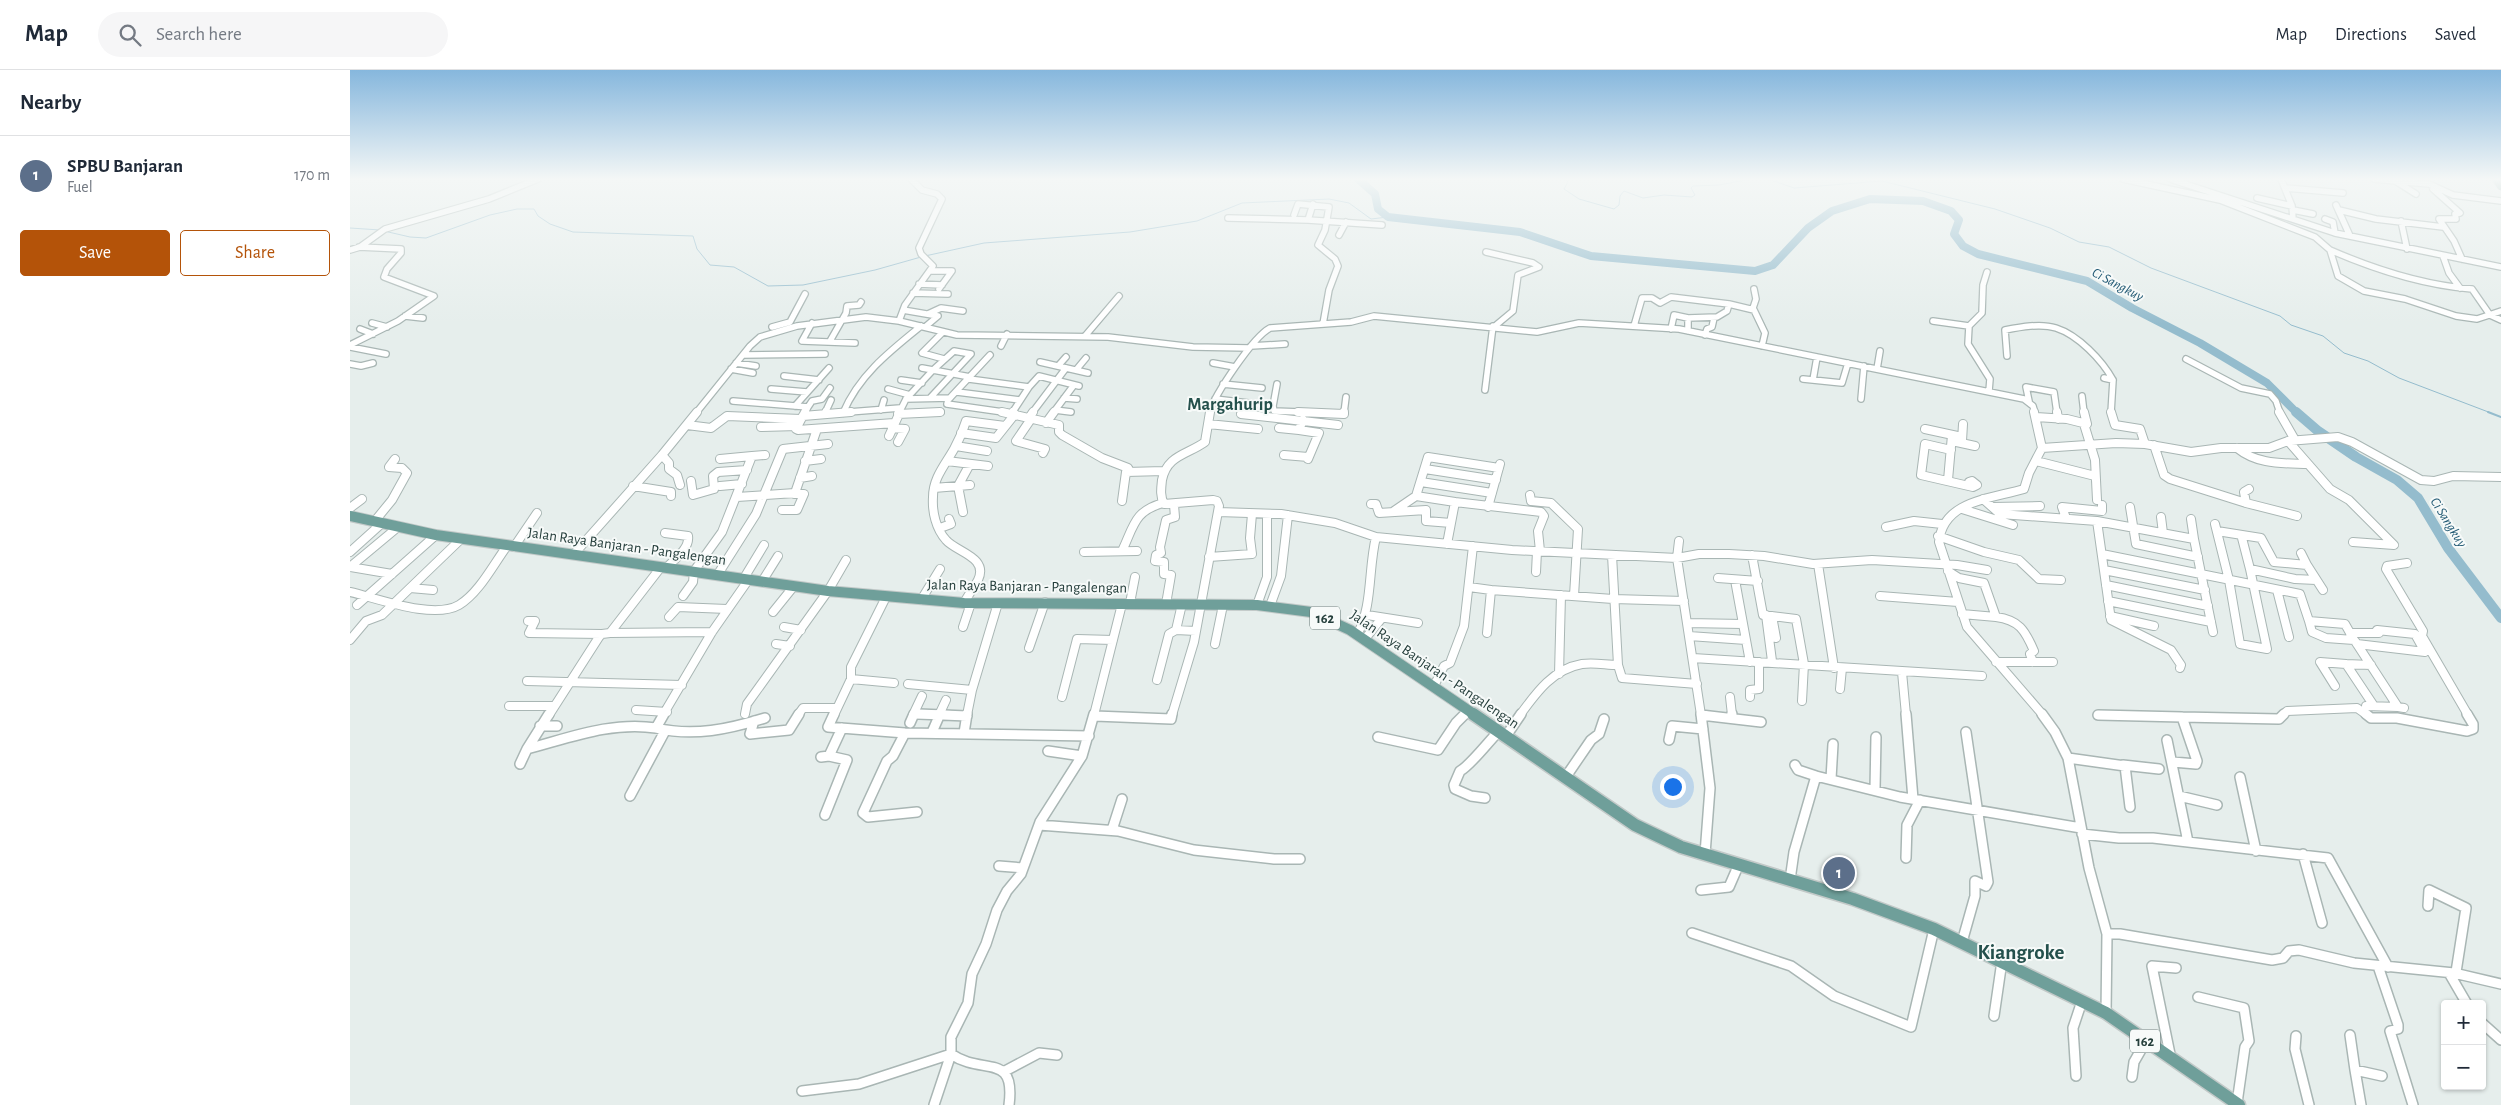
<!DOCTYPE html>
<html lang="en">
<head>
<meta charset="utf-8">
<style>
	:root { --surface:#fff; --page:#f6f6f7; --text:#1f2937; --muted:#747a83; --line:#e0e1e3; --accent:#b45309 }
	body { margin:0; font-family:"Alegreya Sans",sans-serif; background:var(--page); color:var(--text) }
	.controls { position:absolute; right:15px; bottom:15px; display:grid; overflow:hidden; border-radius:5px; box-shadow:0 1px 4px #0004 }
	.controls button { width:45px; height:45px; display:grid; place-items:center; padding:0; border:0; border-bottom:1px solid var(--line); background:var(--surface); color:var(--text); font:25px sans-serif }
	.you { position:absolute; left:1322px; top:716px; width:18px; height:18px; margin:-12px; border:4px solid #fff; border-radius:50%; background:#1a73e8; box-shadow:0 0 0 8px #1a73e833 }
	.badge { display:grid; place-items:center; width:32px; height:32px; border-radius:50%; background:var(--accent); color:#fff; font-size:16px; font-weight:700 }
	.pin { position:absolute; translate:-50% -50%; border:2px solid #fff; box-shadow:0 1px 5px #0006 }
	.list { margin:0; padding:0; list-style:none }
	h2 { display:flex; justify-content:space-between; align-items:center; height:65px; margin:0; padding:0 20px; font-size:21px }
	h2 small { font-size:16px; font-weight:400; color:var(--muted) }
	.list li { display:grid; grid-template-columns:32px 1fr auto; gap:15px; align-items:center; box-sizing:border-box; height:80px; padding:0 20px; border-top:1px solid var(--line) }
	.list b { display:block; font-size:19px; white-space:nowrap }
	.list p { margin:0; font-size:16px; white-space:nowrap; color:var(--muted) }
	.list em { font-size:16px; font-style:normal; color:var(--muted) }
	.actions { display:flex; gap:10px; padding:15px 20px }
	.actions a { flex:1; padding:11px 0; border:1px solid var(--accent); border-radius:5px; text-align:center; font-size:18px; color:var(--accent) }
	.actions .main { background:var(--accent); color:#fff }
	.icon { flex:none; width:28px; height:28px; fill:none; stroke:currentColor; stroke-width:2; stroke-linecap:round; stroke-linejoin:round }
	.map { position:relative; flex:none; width:2151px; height:1035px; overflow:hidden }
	header { display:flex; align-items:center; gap:30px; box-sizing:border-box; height:70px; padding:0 25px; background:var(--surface); border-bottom:1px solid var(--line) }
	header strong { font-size:24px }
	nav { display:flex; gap:28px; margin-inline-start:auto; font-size:18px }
	.search { width:350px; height:45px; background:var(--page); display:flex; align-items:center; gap:12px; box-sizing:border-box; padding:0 18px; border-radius:28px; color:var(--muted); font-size:19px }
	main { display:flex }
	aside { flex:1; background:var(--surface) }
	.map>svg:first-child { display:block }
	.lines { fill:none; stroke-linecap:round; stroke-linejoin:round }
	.stream-far1 { stroke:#94bccd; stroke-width:1 }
	.stream { stroke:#94bccd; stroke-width:2 }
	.river-far1 { stroke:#94bccd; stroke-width:8 }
	.river { stroke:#94bccd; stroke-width:10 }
	.minor-far2-casing { stroke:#a9b6b4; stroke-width:8 }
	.minor-far1-casing { stroke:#a9b6b4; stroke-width:10 }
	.minor-casing { stroke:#a9b6b4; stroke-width:12 }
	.major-far2-casing { stroke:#c2c9c8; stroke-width:9 }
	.major-far1-casing { stroke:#c2c9c8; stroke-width:12 }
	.major-casing { stroke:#c2c9c8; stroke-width:15 }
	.minor-far2 { stroke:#fff; stroke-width:5.5 }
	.minor-far1 { stroke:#fff; stroke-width:8 }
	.minor { stroke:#fff; stroke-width:9 }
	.major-far2 { stroke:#6f9f9a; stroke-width:8 }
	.major-far1 { stroke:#6f9f9a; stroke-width:10 }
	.major { stroke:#6f9f9a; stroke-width:12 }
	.labels { text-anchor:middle; stroke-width:4; stroke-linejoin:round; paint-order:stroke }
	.far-water-label { font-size:14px; font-style:italic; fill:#255c76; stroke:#f7faf9 }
	.shield { fill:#f7faf9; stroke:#657775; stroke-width:1 }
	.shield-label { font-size:14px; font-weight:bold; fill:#263f3c }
	.street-label { font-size:15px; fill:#263f3c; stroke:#f7faf9 }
	.quarter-label { font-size:18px; font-weight:bold; fill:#24504c; stroke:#f7faf9 }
	.near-quarter-label { font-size:21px; font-weight:bold; fill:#24504c; stroke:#f7faf9 }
</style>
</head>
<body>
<header>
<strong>Map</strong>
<div class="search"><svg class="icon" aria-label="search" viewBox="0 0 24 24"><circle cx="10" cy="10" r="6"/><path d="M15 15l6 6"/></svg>Search here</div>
<nav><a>Map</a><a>Directions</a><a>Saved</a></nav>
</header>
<main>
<aside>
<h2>Nearby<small></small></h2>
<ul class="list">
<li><span class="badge" style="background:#5c6f8a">1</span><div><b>SPBU Banjaran</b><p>Fuel</p></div><em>170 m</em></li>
</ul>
<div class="actions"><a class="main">Save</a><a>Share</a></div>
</aside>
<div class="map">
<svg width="2151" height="1035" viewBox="0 0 2151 1035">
	<rect width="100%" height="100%" fill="#e6eeec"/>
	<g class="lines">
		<!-- stream-far1 -->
		<path class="stream-far1" d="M1215 109 1218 112 1214 119 1229 129 1264 139 1269 135 1270 126 1274 121 1293 128 1314 125 1342 127 1345 125 1341 118 1343 116 1369 115 1401 109
			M1418 109 1444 118 1532 111 1645 139 1700 158 1729 172 1759 177 1801 198 1930 246 1941 255 1973 266 1994 283 2018 291 2049 308 2141 343
			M0 158 30 160
			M34 161 60 167 76 168 140 145 167 139H184L188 146 200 154 223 162 343 166 347 179 360 195 384 197 418 216 453 215 525 200 571 187
			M575 186 634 173 780 162 847 151 892 133 979 129 999 133 1021 149 1038 147"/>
		<!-- stream -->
		<path class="stream" d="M2138 342 2151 347"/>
		<!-- river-far1 -->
		<path class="river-far1" d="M1008 109 1025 124 1028 139 1038 147 1170 162 1241 186 1405 201 1423 195 1458 158 1482 141 1520 129 1573 131 1601 141 1609 150 1604 164 1613 176 1628 184 1737 211 1782 238 1850 273 1917 313 1947 343"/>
		<!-- river -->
		<path class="river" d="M1946 342 1968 361 2006 387 2047 410 2068 428 2098 478 2151 548"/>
		<defs>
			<path id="minor-far2" d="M1773 109 1870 130 1965 167 1980 180 1988 206 2014 221 2055 229 2106 246 2127 249 2151 241
				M1820 109 1985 163 2151 197
				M1931 109 1942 136 1943 149
				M2024 109 2079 114 2103 125 2151 131
				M2047 112 2066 124
				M1936 118 1993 123
				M2083 119 2110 143 2105 144 2106 149H2089L2104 171 2112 189
				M1907 128 1942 136
				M963 134 958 150 1032 155
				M1986 135 2000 166
				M1943 140 1963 144
				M1989 140 2026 149 2093 157
				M944 145 948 134 979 137 975 160 968 175 985 189 988 196 979 220 973 254
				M878 148 958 150
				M1975 149 1983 152 1985 163
				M2051 151 2057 179
				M989 165 996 152
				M0 180 10 177 35 159 139 129 188 109
				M1980 180C2026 200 2072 215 2122 219L2140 245 2151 250
				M1136 182 1183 193 1189 197 1168 205 1163 241 1145 256
				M2093 186 2099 203 2110 218
				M581 201H602L589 219
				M1637 202 1633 215 1632 243 1619 256 1618 274 1640 309 1639 321
				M569 214 592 215
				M563 223 598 224
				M1403 238 1406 229 1404 219
				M553 240 588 246 575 257
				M578 244 591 238 613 241
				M55 246 73 248
				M549 251 555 235 583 196 571 184 569 178 592 129 587 124 572 120 561 109
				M1583 251 1619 256
				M22 253 37 257
				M462 253 452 271 505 273
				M1284 256 1292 228H1302L1310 233 1321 227 1379 234
				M422 257 440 252 455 224
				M10 259 23 264
				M1321 259 1324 245 1338 248
				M1338 261V248L1367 247 1377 241 1379 234 1404 240 1415 263 1412 276
				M593 262 572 283 594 289
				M1355 265 1357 259 1362 257 1364 248
				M735 266 769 226
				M480 271 496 243 497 236 509 235 511 232
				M0 275 48 251 84 226 34 207 37 199 51 183V179L9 177
				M651 276 657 264
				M901 276 935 274
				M0 277 36 284
				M393 285 475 284
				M640 285 598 330 597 334 660 343
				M1657 286 1655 260C1670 257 1691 253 1706 258 1728 265 1752 290 1763 310
				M1836 289 1891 318 1920 324 1926 331 1930 343
				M690 292 738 303
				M386 293 406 296
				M863 293 885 297
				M0 294 11 296 23 293
				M708 296 716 287
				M572 298 583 300 604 281 621 284 580 328
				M381 299 403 303
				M1527 299 1530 281
				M726 300 736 288
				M434 306 469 310
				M1754 308 1763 310 1761 343
				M619 309 679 317
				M1453 309 1492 313 1498 293
				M551 310 572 313
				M1463 310 1467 287
				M873 314 912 318
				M421 319 457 322
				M538 319 560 325
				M1135 320 1143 256
				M607 322 670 330
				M1732 326 1734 343
				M714 328 727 329
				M556 329 600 328
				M865 329 923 336 924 341 977 343
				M1511 329 1514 296
				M383 331 458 337 455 343
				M1679 331 1676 317 1704 322 1707 343
				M445 336 479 298
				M923 336 927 314
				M458 337 462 331 472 329 480 318
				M531 340 534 330
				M705 340 721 342
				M346 343 400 276 410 267 447 256 516 247 549 251 607 265 758 267 843 277 899 278
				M475 343 481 330
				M486 343 550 338
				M493 343C509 305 540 281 571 256
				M549 343 556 329 583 300 620 307
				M563 343 591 342
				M662 343 679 317 689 306 729 316
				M682 343 716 298
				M703 343 724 315
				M859 343C865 324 903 267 920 258L1001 252 1024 246 1187 262 1229 253 1329 259 1674 329 1683 336 1685 343
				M891 343 895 333
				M994 343 996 327"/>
			<path id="minor-far1" d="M455 342 446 359 448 360 544 353
				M652 342 709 355V362L712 365 752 388 778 398 780 402
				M892 342 891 344 988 355
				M948 342 994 344V342
				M1684 342 1692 378 1679 403 1674 419C1641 429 1593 430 1589 472L1617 557 1693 645
				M1707 342 1708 349
				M1761 342 1765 355 1790 359 1795 374
				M1929 342 1945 370
				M475 344 476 342
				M548 344 590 342
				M662 344 663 342
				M453 346 501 342
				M1686 347 1717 349 1737 354 1734 342
				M679 348 683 342
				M681 349 666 371 695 379 693 383
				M953 350 949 360 969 363 958 389
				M696 353 704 342
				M858 354 908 359
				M1734 354 1745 390 1747 430
				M337 355 361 358 377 346 451 349
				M411 357 448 356
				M542 358 555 359 548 372
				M929 358 949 360
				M1575 359 1612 367
				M611 363 646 368 665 344
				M539 366 550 342
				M1602 371 1625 376
				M1612 371 1613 354
				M1938 371 1980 419 1999 430 2044 475 2003 472
				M1804 375 1814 405 1820 409 1896 433 1894 422 1899 419
				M606 376 637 381
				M1692 378 1766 373 1795 374 1841 382 1871 378H1919L1938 371 1988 367 2002 372 2071 410 2084 411 2103 406 2151 407
				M1887 378C1908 395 1932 393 1958 394
				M1601 380 1575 374 1571 405 1623 417 1627 415 1622 411 1619 412V415
				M312 385 319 393V399L327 405 330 415
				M934 385 958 387
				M402 386 415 385
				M455 391 471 389
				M597 391 638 396
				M1686 391 1745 406
				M1075 399 1146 410
				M450 408 462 406
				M1598 410 1602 365
				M341 411 343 425 364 419 363 406 368 402 397 400
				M1071 412 1142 423
				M283 416 321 422V426
				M370 416 392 414
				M584 418 620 415
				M1180 425 1181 431 1201 433 1228 459 1224 526
				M1066 426 1078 387 1149 398
				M387 427 445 423 467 359
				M1633 429 1650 444 1747 451 1761 550 1821 580 1831 595 1830 598
				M772 431 776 402 814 401
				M1896 433 1947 446
				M1021 434H1026L1029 443 1076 440V451L1101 453
				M1138 437 1150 394
				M1643 437 1690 436
				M1780 437 1786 474 1848 487
				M0 438 12 429
				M1612 439 1663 455
				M432 440H447L454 424H444
				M1044 441 1066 426 1105 432
				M613 442 608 416 620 394
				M868 442 931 444 985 453 1026 467 1162 480 1327 488 1349 484H1379L1414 486 1463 494 1522 490 1607 495 1637 500
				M1811 447 1813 463
				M1716 448 1712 437 1752 441V435
				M1747 451 1844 469 1841 449
				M24 452 42 430 57 403 52 398 39 397 45 389
				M1865 454 1879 510 1890 574 1917 579 1900 499 1945 509 1966 510
				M1536 457 1564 451 1592 454
				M590 458 601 454 599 449
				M1867 461 1911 468 1924 492 1957 495 1951 483
				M315 463 338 466C340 478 325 489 317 497
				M1588 466 1634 482 1669 490 1689 509 1711 510
				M1892 468 1900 499
				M1844 469 1863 562
				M1329 471 1327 488 1351 645
				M1097 474 1105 432 1191 442 1194 446 1188 461 1190 481
				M164 477 187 443
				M772 481C784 456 784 441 813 433
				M0 482 31 454
				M734 482 787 481
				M224 484 312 385 347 342
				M1752 484 1950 524 1959 551
				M1402 485 1413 545 1446 549 1454 594 1452 631
				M859 487 902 484 900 468 902 444
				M2057 493 2037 496 2036 499 2073 561 2072 566 2118 645
				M1468 494 1484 598
				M1957 495 1973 520
				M0 497 48 457
				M0 497 42 504
				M1754 500 1855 520
				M1598 501 1609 508 1634 513 1646 547C1669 550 1675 560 1684 581L1680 584 1683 592
				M1186 502 1187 481
				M368 504 406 444 433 379 478 374
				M394 508 414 475
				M1368 508 1408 511
				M413 510 428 486
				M1385 510 1400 592
				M1756 515 1858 536
				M1119 517 1141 520
				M60 518 83 520
				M1927 520 1939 567
				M0 522C27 528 83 550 109 535 129 523 143 495 157 476
				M333 526 343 512 344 501 372 462 402 386 370 389
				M1530 526 1608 532
				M571 530 590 499
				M1758 531 1861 552
				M614 533C618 525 624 518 628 510 639 487 606 482 596 470 586 459 582 442 583 427 583 408 595 395 604 379 609 370 613 361 616 351L655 356
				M780 533 785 507
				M816 534 821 505 814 504V492L805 491 806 485 811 483 810 477 816 450 825 447 824 435
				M7 535 86 465
				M907 535 917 507V444
				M920 536 931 506 938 445
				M423 542 444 516
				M1612 544 1646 547
				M1017 545 1068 553
				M1416 545 1422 591
				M1422 546 1426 568
				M1760 546 1804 556
				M319 547 328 537 377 539
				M178 551H185L179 563 252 564
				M1959 551 1995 554 2004 570 1976 568 1962 562Z
				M1337 553 1393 554
				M434 557 451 560
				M613 557 621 533
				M826 560 846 561
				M260 563 362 562
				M1137 563 1141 520 1263 529 1334 531
				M2000 563H2029L2027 560 2065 564 2075 582 2007 574
				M1007 565C1023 536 1018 499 1026 467
				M1339 566 1396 570
				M0 570 16 551 32 545 111 469
				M1014 570 1032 548
				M2005 571 2048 637 2054 638
				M426 574 440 576
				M865 574 873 535
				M679 578 695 532
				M1343 588 1632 606
				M1646 592H1703
				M1268 595 1272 608 1347 614
				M2021 595 1996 594 2024 636
				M1552 602 1556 645
				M1209 604 1211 525
				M501 609V597L536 527
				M807 610 819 564 826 560 832 534
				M177 611 332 615
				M558 614 622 620
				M1084 616 1094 596 1100 593 1114 556 1123 476
				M1985 616 1970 592 1996 594
				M1490 619 1492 598
				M712 627 727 569 763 570
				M1380 627 1382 645
				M1400 627V620L1409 619V592
				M159 636H204
				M2016 636 2048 637
				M286 640 317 642
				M395 644 397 634 478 521 496 490
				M564 644 602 645
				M199 645 249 567 252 564 260 563 311 497
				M313 645 362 562 399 509
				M448 645 453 638H487
				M484 645 501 609 544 613
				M563 645 572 626
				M589 645 596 630
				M617 645 622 620 648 533
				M744 645 772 534
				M822 645 844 572 869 436 867 431 863 430 814 434C810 426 811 419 812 410 817 385 837 385 855 372L860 342
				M1114 645 1119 640
				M1170 645C1186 623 1203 599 1232 594 1244 592 1256 595 1268 595L1262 485
				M1351 645H1355
				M1748 645H1757
				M1933 645 1937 641 2007 638 2017 645"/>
			<path id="minor" d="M484 644 478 657 555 663 739 666
				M569 644 617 646
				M1351 644 1360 718 1355 784
				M1382 644V648
				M1556 644 1563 729
				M1692 644 1705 662 1718 688 1739 798 1757 864 1756 943
				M2016 644 2021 648H2047L2117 661 2123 659V654L2117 644
				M1351 645 1411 652
				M1748 645 1832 647
				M745 646 821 649 822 644
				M404 651 400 664 439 660 449 644
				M560 653 564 644
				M190 656H207
				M306 658C344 667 379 659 415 648
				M583 660 590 644
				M555 663 543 686 537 691 513 743 518 747 567 742
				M614 663 617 644
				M1156 666 1171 644
				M1028 667 1088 680 1106 653 1115 644
				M1319 670 1322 656 1353 659
				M1817 670 1838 772
				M177 679 199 644
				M698 681 732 686
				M471 687 479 686 492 658
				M1718 688 1775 696 1780 737
				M1823 692 1846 694 1847 691 1832 647 1929 649 1934 644
				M170 694 177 679C219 668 262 651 306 658L314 644
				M1773 695 1809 699
				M1466 706 1550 727 1731 758
				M1890 707 1906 781
				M1215 708 1241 670 1249 664 1254 649
				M1481 709 1483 674
				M1525 719 1526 667
				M280 726 315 661
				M1829 726 1867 735
				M1135 728 1121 726 1105 719 1104 715 1110 701C1120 696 1139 671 1149 661
				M475 745 497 690 479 686
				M689 755 768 761 844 780 924 789H950
				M762 760 772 729
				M1732 764 1769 768H1803L1978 788 2038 897
				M1953 784 1972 853
				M1556 788 1557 755 1570 730
				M649 796 673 798
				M1440 810 1444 782 1466 706 1448 700 1445 695
				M1351 820 1379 817 1389 794
				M2078 836 2079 820 2116 838 2106 902 2104 903
				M1342 863 1441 896 1484 926 1561 957 1584 859
				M1757 864H1770L1922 890 1933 888 1939 881 1949 880 2004 893 2104 903 2151 914
				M1612 872 1625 826V811L1636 816 1638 812 1616 662
				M2028 896 2048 955V959L2040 961 2063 1035
				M2099 903 2117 934
				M1848 927 1894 938 1899 971 1895 977 1887 1033
				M1644 946 1652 891
				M2132 953 2151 970
				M2000 965 2005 1000
				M1946 966 1945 979 1959 1035
				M1821 989 1802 896 1826 898
				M655 1001 689 983 707 985
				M1726 1006 1723 958 1732 931
				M1782 1007 1784 992 1796 971
				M452 1021 509 1014 601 984
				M584 1035 601 984
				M659 1035C666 981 632 1006 601 984V967L618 933 622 904 636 874 647 840 657 821 671 804 690 752 732 686 744 644
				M2011 1035 2005 1000 2032 1006"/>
			<path id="major-far2" d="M2146 109 2151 116"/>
			<path id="major-far1" d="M0 446 86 465 478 521 614 533 907 535 961 542 1000 560 1125 645"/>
			<path id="major" d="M1123 644 1285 755 1331 777 1503 829 1584 859 1756 943 1889 1035"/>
		</defs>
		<!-- minor-far2 casing -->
		<use href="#minor-far2" class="minor-far2-casing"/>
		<!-- minor-far1 casing -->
		<use href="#minor-far1" class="minor-far1-casing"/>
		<!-- minor casing -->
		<use href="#minor" class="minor-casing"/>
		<!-- major-far2 casing -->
		<use href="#major-far2" class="major-far2-casing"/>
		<!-- major-far1 casing -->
		<use href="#major-far1" class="major-far1-casing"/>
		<!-- major casing -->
		<use href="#major" class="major-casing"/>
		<!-- minor-far2 -->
		<use href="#minor-far2" class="minor-far2"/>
		<!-- minor-far1 -->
		<use href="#minor-far1" class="minor-far1"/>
		<!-- minor -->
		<use href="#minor" class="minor"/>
		<!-- major-far2 -->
		<use href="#major-far2" class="major-far2"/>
		<!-- major-far1 -->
		<use href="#major-far1" class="major-far1"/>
		<!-- major -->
		<use href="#major" class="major"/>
	</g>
	<!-- sky -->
	<linearGradient id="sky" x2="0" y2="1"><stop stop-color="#86b7dd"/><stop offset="0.43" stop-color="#f4f7f6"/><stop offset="1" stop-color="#f4f7f6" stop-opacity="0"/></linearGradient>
	<rect width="2151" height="254" fill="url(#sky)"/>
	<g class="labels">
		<!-- far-water labels -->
		<g class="far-water-label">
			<text transform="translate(1768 214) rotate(28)" y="5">Ci Sangkuy</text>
			<text transform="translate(2099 452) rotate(58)" y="5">Ci Sangkuy</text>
		</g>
		<!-- shield labels -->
		<g class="shield">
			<rect x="960" y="536.5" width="30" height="23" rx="4"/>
			<rect x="1780" y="959.5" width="30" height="23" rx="4"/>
		</g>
		<g class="shield-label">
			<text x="975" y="553">162</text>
			<text x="1795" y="976">162</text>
		</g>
		<!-- street labels -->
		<g class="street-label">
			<text transform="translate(277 476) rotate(8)" y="5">Jalan Raya Banjaran - Pangalengan</text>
			<text transform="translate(677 516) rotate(1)" y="5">Jalan Raya Banjaran - Pangalengan</text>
			<text transform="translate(1085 599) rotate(34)" y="5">Jalan Raya Banjaran - Pangalengan</text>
		</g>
		<!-- quarter labels -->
		<g class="quarter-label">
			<text x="880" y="340">Margahurip</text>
		</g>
		<!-- near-quarter labels -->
		<g class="near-quarter-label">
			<text x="1671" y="889">Kiangroke</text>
		</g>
	</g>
</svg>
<div class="controls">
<button>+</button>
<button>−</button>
</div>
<div class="you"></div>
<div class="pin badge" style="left:1489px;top:803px;background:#5c6f8a">1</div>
</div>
</main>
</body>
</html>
